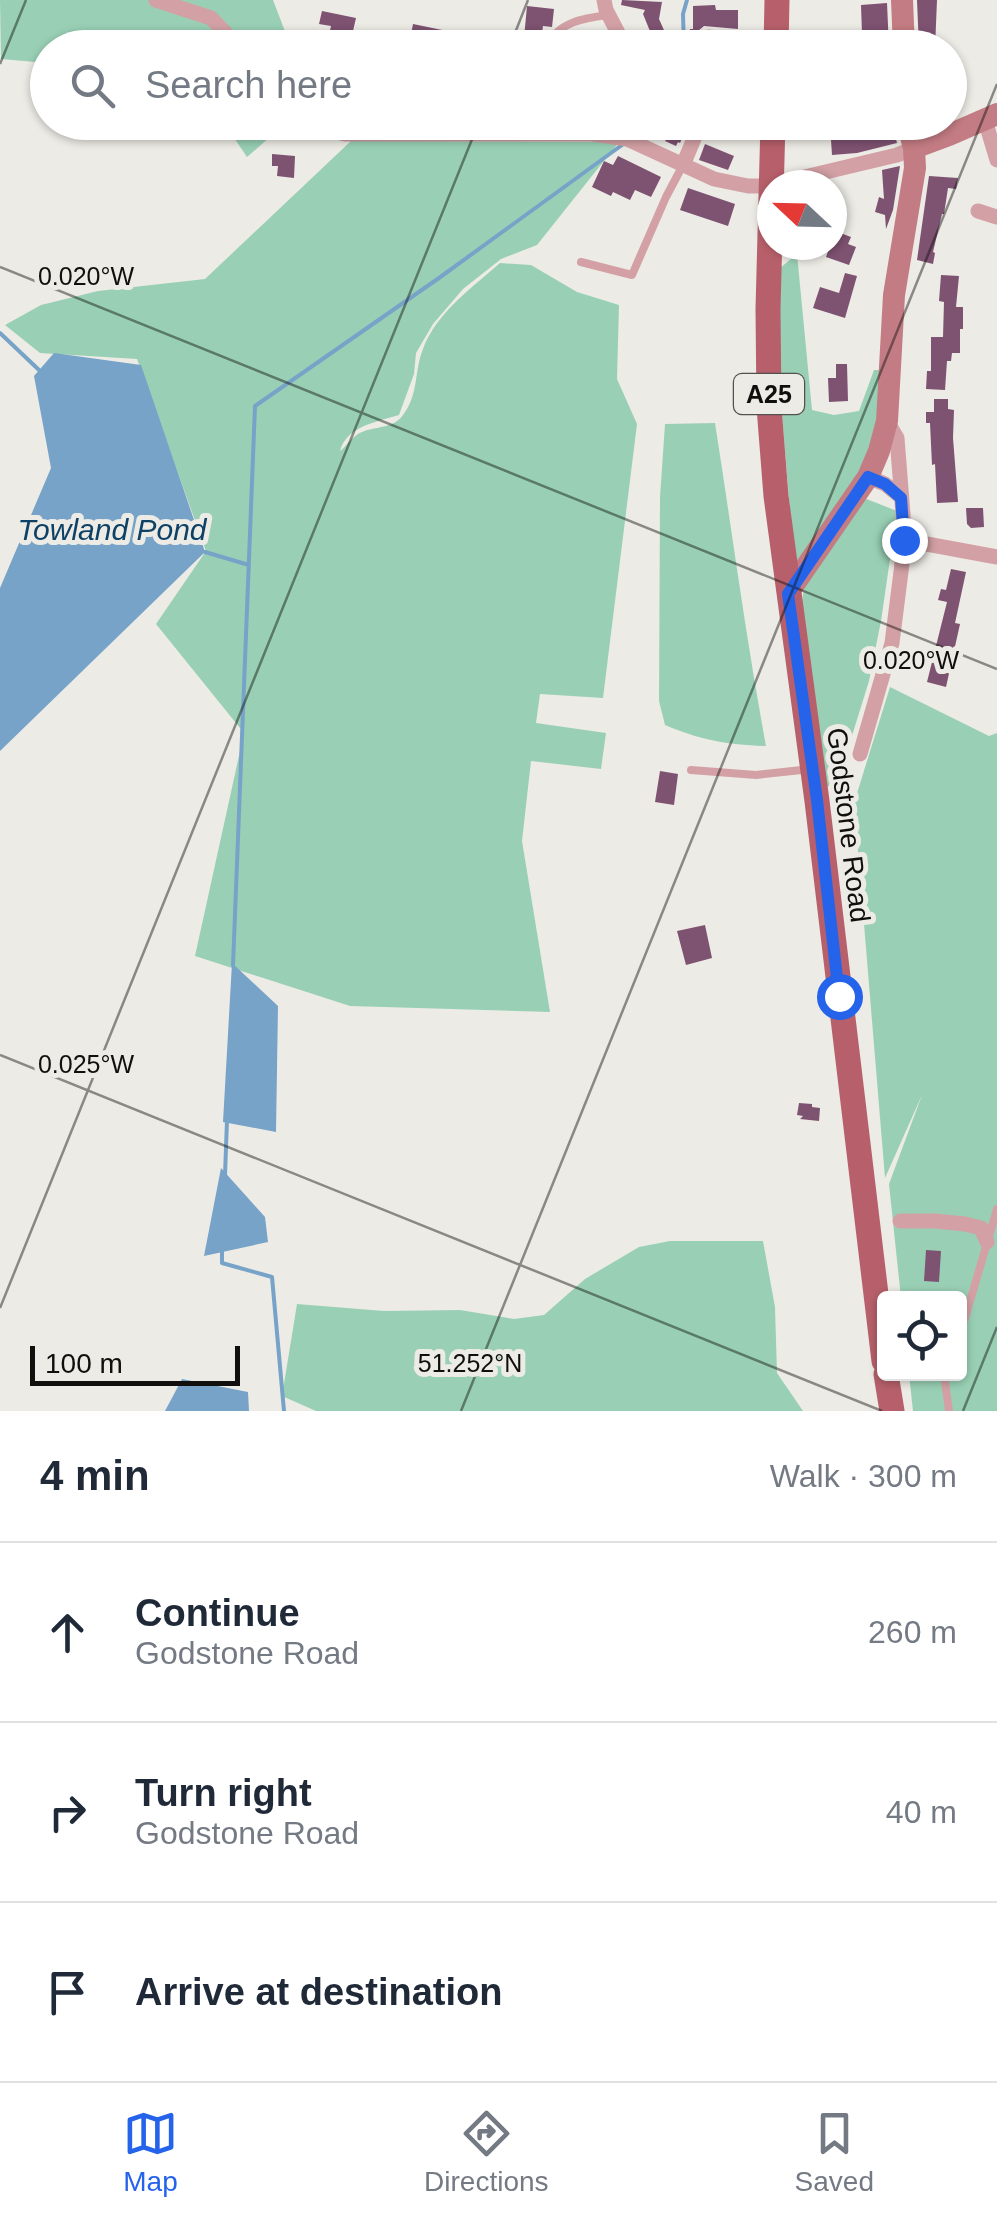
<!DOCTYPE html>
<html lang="en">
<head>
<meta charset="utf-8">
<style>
	:root { --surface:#fff; --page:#f6f6f7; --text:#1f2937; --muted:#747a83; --line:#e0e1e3; --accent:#2563eb }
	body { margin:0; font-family:Helvetica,sans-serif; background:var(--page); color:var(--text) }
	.controls { position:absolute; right:30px; bottom:30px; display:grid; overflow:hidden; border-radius:10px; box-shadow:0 2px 8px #0004 }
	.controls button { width:90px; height:90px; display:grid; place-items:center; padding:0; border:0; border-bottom:2px solid var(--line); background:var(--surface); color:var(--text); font:50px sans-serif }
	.compass { position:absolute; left:757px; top:170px; width:90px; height:90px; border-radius:50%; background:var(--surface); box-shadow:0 2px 8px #0004; rotate:292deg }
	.scale { position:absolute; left:30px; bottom:25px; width:210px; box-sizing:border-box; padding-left:10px; border:5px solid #100f0d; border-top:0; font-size:28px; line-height:35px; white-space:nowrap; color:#100f0d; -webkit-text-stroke:8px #edebe5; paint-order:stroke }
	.stop { position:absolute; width:30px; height:30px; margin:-22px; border:8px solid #2563eb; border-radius:50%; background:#fff }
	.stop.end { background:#2563eb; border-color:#fff; box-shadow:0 2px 10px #0008 }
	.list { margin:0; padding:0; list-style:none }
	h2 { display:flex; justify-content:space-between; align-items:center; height:130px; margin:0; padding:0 40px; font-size:42px }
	h2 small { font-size:32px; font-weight:400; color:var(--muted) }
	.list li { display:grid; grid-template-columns:65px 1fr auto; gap:30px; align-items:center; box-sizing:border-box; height:180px; padding:0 40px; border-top:2px solid var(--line) }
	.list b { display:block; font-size:38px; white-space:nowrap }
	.list p { margin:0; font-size:32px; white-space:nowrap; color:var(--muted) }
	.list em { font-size:32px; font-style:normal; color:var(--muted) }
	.icon { flex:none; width:55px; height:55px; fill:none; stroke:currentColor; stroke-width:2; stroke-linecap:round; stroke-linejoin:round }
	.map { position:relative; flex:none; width:997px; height:1411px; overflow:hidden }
	.search { position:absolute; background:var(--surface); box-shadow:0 2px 8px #0004; left:30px; right:30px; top:30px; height:110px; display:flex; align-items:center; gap:25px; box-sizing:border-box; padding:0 35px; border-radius:55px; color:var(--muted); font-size:38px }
	.sheet { height:670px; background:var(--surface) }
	nav { display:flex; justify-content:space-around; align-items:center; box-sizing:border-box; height:140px; border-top:2px solid var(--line); background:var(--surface); font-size:28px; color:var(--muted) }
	nav a { display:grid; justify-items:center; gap:5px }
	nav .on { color:var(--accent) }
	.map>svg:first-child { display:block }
	.green { fill:#99d0b5 }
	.water { fill:#77a3c8 }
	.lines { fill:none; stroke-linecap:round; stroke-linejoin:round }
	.stream { stroke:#77a3c8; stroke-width:4 }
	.building { fill:#7e5271 }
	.lane { stroke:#d3a1a5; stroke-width:8 }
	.street { stroke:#d3a1a5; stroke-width:15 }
	.secondary { stroke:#c37c83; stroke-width:22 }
	.primary { stroke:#b7606b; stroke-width:25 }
	.route { stroke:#2563eb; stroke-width:12 }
	.ticks { fill:none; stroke:#100f0d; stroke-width:2.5; stroke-opacity:0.45 }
	.labels { text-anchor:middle; stroke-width:10; stroke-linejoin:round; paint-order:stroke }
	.shield { fill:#edebe5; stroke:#52514e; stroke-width:2.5 }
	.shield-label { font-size:25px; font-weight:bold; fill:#100f0d }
	.street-label { font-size:28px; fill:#100f0d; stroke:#edebe5 }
	.water-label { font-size:30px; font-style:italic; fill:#0d4166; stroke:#edebe5 }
	.ticks-label { font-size:25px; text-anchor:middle; fill:#100f0d; stroke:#edebe5; stroke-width:10; stroke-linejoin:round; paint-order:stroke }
</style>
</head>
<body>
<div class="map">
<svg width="997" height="1411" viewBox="0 0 997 1411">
	<rect width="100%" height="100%" fill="#edebe5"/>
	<!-- green -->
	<path class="green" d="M0 0H273L291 47 48 48 47 63 1 59Z
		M224 123H286L247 157Z
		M351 141 619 142 537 245 501 259 463 289 433 324 416 353 414 374 399 415C376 422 347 426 340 451 346 447 353 435 362 432 376 426 393 429 403 415 419 394 414 371 423 349 436 313 473 287 500 263L531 265 577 292 619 305 617 379 637 424 603 698 540 694 536 723 606 733 601 769 531 761 522 841 550 1012 350 1006 195 956 244 733 156 624 206 551 137 359 40 353 5 325 41 305 98 291 205 279Z
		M797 254 812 410 834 415 859 411 874 370H882L884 388 868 455 852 485 797 561 794 560 779 378 774 273Z
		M715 423C732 531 746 639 766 746 728 745 700 740 665 725L659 701 660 497 665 424Z
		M864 498 897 511 881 621 869 681 838 781 827 787 800 616 804 587Z
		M890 687 989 736 997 733V1411H913L909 1374H960V1298H901L889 1184 922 1095 885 1178 854 803Z
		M670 1241H763L775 1307 777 1373 803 1411H316L282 1396 297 1304 384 1311 460 1310 514 1319 544 1315 585 1279 639 1247Z"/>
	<!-- water -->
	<path class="water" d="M54 353 141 365 205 552 0 751V588L51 468 34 376Z
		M232 963 278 1006 276 1132 223 1122Z
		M221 1168 265 1217 268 1242 204 1256Z
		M182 1379 248 1392 249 1411H165Z"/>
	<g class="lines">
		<!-- stream -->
		<path class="stream" d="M684 48 683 14 687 0
			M634 136 653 122
			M0 333 39 370
			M205 552 249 565
			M233 965 255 406 439 278 622 145
			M225 1175 227 1120
			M222 1250V1263L272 1277 284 1411"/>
	</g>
	<!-- building -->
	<path class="building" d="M622 0 662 2 659 19 672 48H638L654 41 643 14 645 10 621 5Z
		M917 0H937L935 48H919Z
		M887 3 889 48H877V41L869 42V34H862L861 5Z
		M715 5 716 10H738V29L704 26 698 31V42H689L690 29H693V6Z
		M527 6 554 9 552 27 543 26 541 40 524 38Z
		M322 11 356 18 353 31 348 30 346 36 340 34 339 42 328 40 331 26 319 24Z
		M413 24 452 32 449 48H424L409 44Z
		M663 122H682L688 125 680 143 678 142 676 146 665 141 667 138 659 134Z
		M850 122H892L897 143 857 153 832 155 831 140 847 139 846 123Z
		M705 144 734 156 728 170 699 160Z
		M272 154 295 156 294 178 277 176 278 166H272Z
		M618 156 661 177 651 197 635 190 630 200 613 192 611 196 592 187 604 161 613 165Z
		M900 166 893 210 886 229 885 215 875 212 879 197 884 199 882 170Z
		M929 176 958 178 956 189 948 188 944 214H942L933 252 935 253 933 264 917 260Z
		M688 188 735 204 728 226 680 210Z
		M835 231 851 237 848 244 856 247 849 265 826 257Z
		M845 273 857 276 845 318 813 308 820 287 839 293Z
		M941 275 959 276 956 307H963V329H960V353H952L951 361H947L945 390 926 389 927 371H931V337H943L944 302 939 301Z
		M836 364H847L848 401 829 402 828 378H836Z
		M934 399H948V409L954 410 953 438 958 502 937 503 935 464 932 465 930 423H926V412H934Z
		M966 508H983L984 527 971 528 967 524Z
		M951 569 966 572 955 623 960 624 946 687 927 682 947 602 938 600 941 589 946 590Z
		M660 771 678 774 674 805 655 802Z
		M705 925 712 958 686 965 677 931Z
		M799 1103 812 1104V1107L820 1108 819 1121 800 1119 803 1116 797 1115Z
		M926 1250 941 1251 939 1282 924 1281Z"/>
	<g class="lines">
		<!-- lane -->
		<path class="lane" d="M547 46C558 22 584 18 608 15
			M581 262 632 275 666 197 683 165
			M691 770 756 775 811 769
			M960 1331 966 1315 997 1209
			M944 1374 949 1411"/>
		<!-- street -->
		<path class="street" d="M156 0 211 18 240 48
			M604 0 606 10 626 48
			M708 37 735 40
			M985 120 997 160
			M315 122 322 129 345 134H592L627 139 714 179 748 186H760L796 179 897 155 914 148
			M683 165 701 122
			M978 211 997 217
			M868 477 885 484 901 497
			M905 540 997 557
			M860 754 892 643 905 540 897 438 887 421
			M900 1221H935L965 1224 981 1228 987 1242"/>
		<!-- secondary -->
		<path class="secondary" d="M902 0 904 48
			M914 148 949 135 997 114
			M788 593 868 477 879 451 887 421 894 295 915 168 914 148 907 122"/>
		<!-- primary -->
		<path class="primary" d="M776 48 777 0
			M773 122 768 309 769 407 776 496 817 801 884 1361
			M886 1374 892 1411"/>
	</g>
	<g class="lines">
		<!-- route -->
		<path class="route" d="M839 996 817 800 788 594 868 477 885 484 901 498 904 540"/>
	</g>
	<!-- ticks -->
	<path class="ticks" d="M509 48 528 0M0 64 26 0M0 267 997 669M0 1055 882 1411M0 1308 479 122M461 1411 997 84M963 1411 997 1327"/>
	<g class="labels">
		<!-- shield labels -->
		<rect class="shield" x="734" y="374" width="70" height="40" rx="8"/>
		<g class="shield-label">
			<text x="769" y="403">A25</text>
		</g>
		<!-- street labels -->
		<g class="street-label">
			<text transform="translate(849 825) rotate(83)" y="10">Godstone Road</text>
		</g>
		<!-- water labels -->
		<g class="water-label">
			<text x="112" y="540">Towland Pond</text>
		</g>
	</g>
	<g class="ticks-label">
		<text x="86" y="285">0.020°W</text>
		<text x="911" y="669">0.020°W</text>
		<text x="86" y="1073">0.025°W</text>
		<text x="470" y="1372">51.252°N</text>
	</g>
</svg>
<div class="controls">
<button><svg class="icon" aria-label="locate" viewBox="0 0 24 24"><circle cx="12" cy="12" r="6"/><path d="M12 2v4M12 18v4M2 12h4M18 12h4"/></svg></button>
</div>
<svg class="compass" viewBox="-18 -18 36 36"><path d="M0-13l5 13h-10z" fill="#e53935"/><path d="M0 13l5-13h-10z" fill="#747a83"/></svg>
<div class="scale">100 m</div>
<div class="stop" style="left:839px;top:996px"></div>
<div class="stop end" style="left:904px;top:540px"></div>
<div class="search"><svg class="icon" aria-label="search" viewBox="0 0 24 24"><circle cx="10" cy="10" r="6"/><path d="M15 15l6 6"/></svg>Search here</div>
</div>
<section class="sheet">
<h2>4 min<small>Walk · 300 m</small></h2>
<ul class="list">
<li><svg class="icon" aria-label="ahead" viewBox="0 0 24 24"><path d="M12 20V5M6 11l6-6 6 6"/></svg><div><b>Continue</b><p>Godstone Road</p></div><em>260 m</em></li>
<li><svg class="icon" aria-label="right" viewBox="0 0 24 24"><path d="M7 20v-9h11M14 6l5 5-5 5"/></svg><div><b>Turn right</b><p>Godstone Road</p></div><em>40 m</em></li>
<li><svg class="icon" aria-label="arrive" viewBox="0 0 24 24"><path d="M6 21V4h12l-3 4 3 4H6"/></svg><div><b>Arrive at destination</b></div></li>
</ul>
</section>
<nav>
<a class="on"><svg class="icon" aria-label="map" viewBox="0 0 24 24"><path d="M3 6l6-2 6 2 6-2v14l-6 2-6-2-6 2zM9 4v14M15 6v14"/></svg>Map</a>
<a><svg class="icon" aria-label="directions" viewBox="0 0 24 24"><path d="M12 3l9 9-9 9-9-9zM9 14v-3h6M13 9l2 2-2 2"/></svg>Directions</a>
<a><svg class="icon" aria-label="saved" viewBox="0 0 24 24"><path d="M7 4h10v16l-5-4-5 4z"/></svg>Saved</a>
</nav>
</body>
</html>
